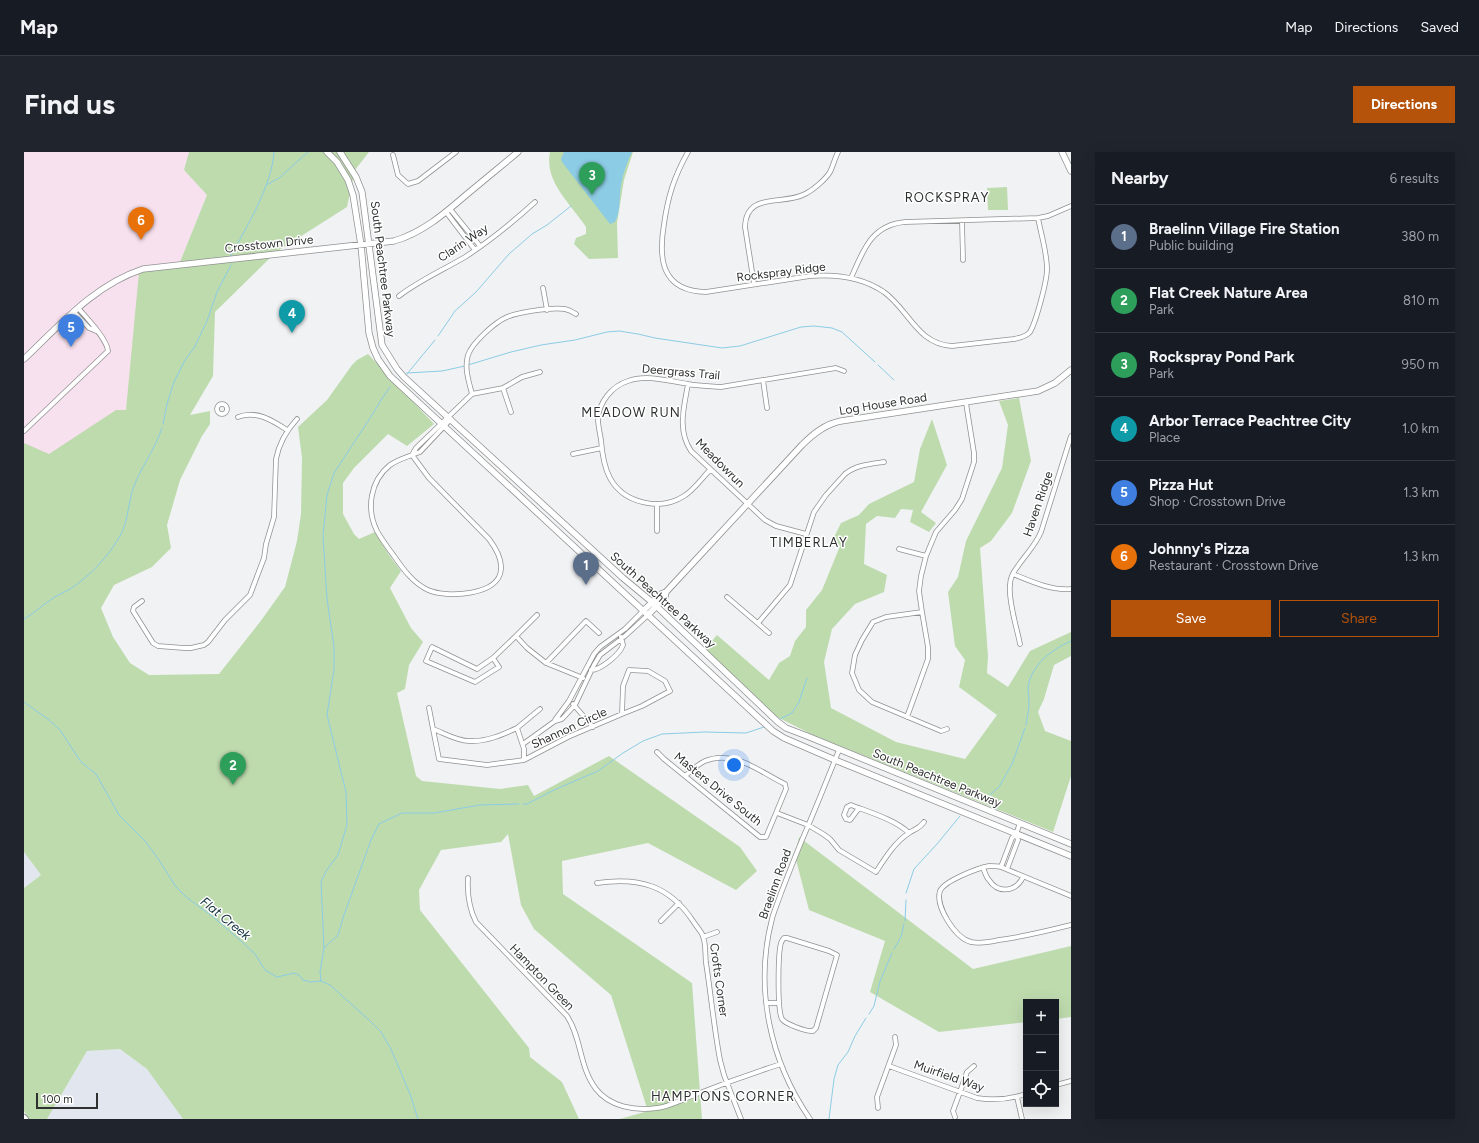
<!DOCTYPE html>
<html lang="en">
<head>
<meta charset="utf-8">
<style>
	:root { --surface:#171b24; --page:#20242c; --text:#f1f3f6; --muted:#9ea1a6; --line:#363941; --accent:#b45309 }
	body { margin:0; font-family:Figtree,sans-serif; background:var(--page); color:var(--text) }
	.controls { position:absolute; right:12px; bottom:12px; display:grid; overflow:hidden; border-radius:0px; box-shadow:0 4px 16px #0002 }
	.controls button { width:36px; height:36px; display:grid; place-items:center; padding:0; border:0; border-bottom:1px solid var(--line); background:var(--surface); color:var(--text); font:20px sans-serif }
	.scale { position:absolute; left:12px; bottom:10px; width:62px; box-sizing:border-box; padding-left:4px; border:2px solid #2f3030; border-top:0; font-size:11px; line-height:14px; white-space:nowrap; color:#2f3030; -webkit-text-stroke:3px #fff; paint-order:stroke }
	.you { position:absolute; left:710px; top:613px; width:14px; height:14px; margin:-10px; border:3px solid #fff; border-radius:50%; background:#1a73e8; box-shadow:0 0 0 6px #1a73e833 }
	.badge { display:grid; place-items:center; width:26px; height:26px; border-radius:50%; background:var(--accent); color:#fff; font-size:13px; font-weight:700 }
	.pin { position:absolute; translate:-50% -33px; filter:drop-shadow(0 1px 2px #0008) }
	.pin::after { content:''; position:absolute; top:21px; width:14px; height:12px; background:inherit; clip-path:polygon(0 0,100% 0,50% 100%) }
	.list { margin:0; padding:0; list-style:none }
	h2 { display:flex; justify-content:space-between; align-items:center; height:52px; margin:0; padding:0 16px; font-size:17px }
	h2 small { font-size:13px; font-weight:400; color:var(--muted) }
	.list li { display:grid; grid-template-columns:26px 1fr auto; gap:12px; align-items:center; box-sizing:border-box; height:64px; padding:0 16px; border-top:1px solid var(--line) }
	.list b { display:block; font-size:15px; white-space:nowrap }
	.list p { margin:0; font-size:13px; white-space:nowrap; color:var(--muted) }
	.list em { font-size:13px; font-style:normal; color:var(--muted) }
	.actions { display:flex; gap:8px; padding:12px 16px }
	.actions a { flex:1; padding:9px 0; border:1px solid var(--accent); border-radius:0px; text-align:center; font-size:14px; color:var(--accent) }
	.actions .main { background:var(--accent); color:#fff }
	.icon { flex:none; width:22px; height:22px; fill:none; stroke:currentColor; stroke-width:2; stroke-linecap:round; stroke-linejoin:round }
	.map { position:relative; flex:none; width:1047px; height:967px; overflow:hidden; border-radius:0px }
	header { display:flex; align-items:center; gap:24px; box-sizing:border-box; height:56px; padding:0 20px; background:var(--surface); border-bottom:1px solid var(--line) }
	header strong { font-size:19px }
	nav { display:flex; gap:22px; margin-inline-start:auto; font-size:14px }
	.intro { display:flex; align-items:center; justify-content:space-between; box-sizing:border-box; height:96px; padding:0 24px }
	h1 { margin:0; font-size:28px }
	.button { padding:10px 18px; border-radius:0px; background:var(--accent); color:#fff; font-size:14px; font-weight:700 }
	main { display:flex; gap:24px; padding:0 24px }
	aside { flex:1; background:var(--surface); border-radius:0px; box-shadow:0 4px 16px #0002 }
	.map>svg:first-child { display:block }
	.commercial { fill:#f8e1ee }
	.built { fill:#e2e6ee }
	.green { fill:#bedbae }
	.water { fill:#8ccce4 }
	.lines { fill:none; stroke-linecap:round; stroke-linejoin:round }
	.stream { stroke:#8ccce4; stroke-width:1 }
	.street-casing { stroke:#909192; stroke-width:5.5 }
	.secondary-casing { stroke:#909192; stroke-width:7 }
	.primary-casing { stroke:#909192; stroke-width:8 }
	.street { stroke:#fff; stroke-width:4 }
	.secondary { stroke:#fff; stroke-width:5.5 }
	.primary { stroke:#fff; stroke-width:6 }
	.labels { text-anchor:middle; stroke-width:3; stroke-linejoin:round; paint-order:stroke }
	.street-label { font-size:12px; fill:#2f3030; stroke:#fff }
	.neighbourhood-label { font-size:13px; letter-spacing:1px; fill:#2f3030; stroke:#fff }
	.water-label { font-size:13px; font-style:italic; fill:#11303b; stroke:#fff }
</style>
</head>
<body>
<header>
<strong>Map</strong>
<nav><a>Map</a><a>Directions</a><a>Saved</a></nav>
</header>
<div class="intro"><h1>Find us</h1><a class="button">Directions</a></div>
<main>
<div class="map">
<svg width="1047" height="967" viewBox="0 0 1047 967">
	<rect width="100%" height="100%" fill="#f1f2f4"/>
	<!-- commercial -->
	<path class="commercial" d="M0 0H165L160 18 183 43 156 110 101 277 27 311 0 306Z"/>
	<!-- built -->
	<path class="built" d="M0 700 17 723 0 736Z
		M96 897 123 917 159 967H23L63 899Z"/>
	<!-- green -->
	<path class="green" d="M165 0H345L331 18 323 55 252 100 191 160 189 224 166 263 186 259V272L178 284 156 328 143 373 147 396 128 415 90 433 77 456 89 485 106 511 125 523 195 522 236 470 261 435 273 389 277 362 278 306 274 275 303 248 328 213 333 208 344 202 410 272 383 294 364 282 330 316 319 331V362L330 382 335 387 351 380 365 403 377 419 366 436 387 476 399 490 385 513 381 537 373 541 392 624 398 629 476 637 504 633 510 644 585 604 716 695 733 719 712 738 624 691 538 709 539 742 668 831 678 967H596L624 959 587 843 510 777 497 753 484 682 477 690 417 698 395 738 396 758 505 896 506 905 538 930 555 967H159L123 917 96 897 63 899 23 967H5L0 959V736L17 723 0 700V291L25 302 92 258H102L115 120 156 110 183 43 160 18Z
		M526 0H609L600 28 593 71 594 106 565 107 550 92 552 86 562 82V75C547 52 520 30 526 0Z
		M983 35 984 58H964L963 36Z
		M995 246 1007 309 988 361 967 389 956 396 964 504 963 521 984 535 1006 499 1047 480V504L1030 513 1020 547 1014 560 1021 579 1047 589V624L1029 680 789 583 753 565 681 497 693 483 745 528 755 511 766 504 771 489 782 475V458L798 438 816 394 810 385 817 371 835 363 845 352 890 330 896 297 908 267 923 313 897 360 912 371 905 380 886 370 889 358 877 357 871 366 853 364 842 372 840 412 863 423 860 440 831 452 808 477 800 510 807 556 872 590 941 607 973 563 935 535 941 508 931 494 924 440 934 425 942 389 978 316 984 273 975 249Z
		M775 685 949 817 1047 794V865L1032 867V850H1002V870L915 880 846 840 861 789 785 758 771 704Z"/>
	<!-- water -->
	<path class="water" d="M540 0H608C603 10 599 22 597 33 595 45 597 59 591 70L586 72 538 10 537 7Z"/>
	<g class="lines">
		<!-- stream -->
		<path class="stream" d="M242 33 255 26 284 0
			M206 105C222 76 248 34 250 0
			M414 184 431 159 452 140 485 102 508 82 523 73 547 54
			M444 213 487 200 517 193 551 188 583 180 595 179 614 182 631 186 698 196 716 194 777 175 790 174 808 176 818 180 851 210
			M854 213 870 228
			M383 221 418 219 441 214
			M383 222 411 188
			M139 272 143 252 150 230 161 208 170 196 183 169 193 140 207 113
			M0 467C9 462 16 455 25 449 31 444 39 441 46 437 66 424 84 405 96 384 104 370 104 352 109 337 116 316 131 298 138 276
			M0 550 25 568 36 578 57 610 72 622 95 663 121 689 135 708 152 735 162 745 188 764 216 788 231 802 241 818 253 825 270 821 275 823 279 828 286 830 297 829 306 833 345 868 357 880 367 897 386 942 394 967
			M756 567 768 561 775 550 783 526
			M1002 573C1003 566 1005 558 1005 551 1005 546 1004 541 1004 535 1008 512 1027 498 1047 489
			M962 646 975 635 988 612 1001 576
			M499 652H503L530 638 574 619 599 601 619 589 638 582 681 580 722 581 740 575
			M882 741 890 717 913 692 936 664
			M881 769 882 748
			M300 796 314 783 320 763 347 688 355 672 378 661H410L456 653 495 652
			M870 797 877 785 880 772
			M297 829 296 820 300 796 297 730 302 719 314 703 323 673 322 640 303 563 310 517V495L303 447 299 384 303 343 310 321 350 260 357 248 366 235
			M845 862 850 854 856 829 868 801
			M805 967 810 927 814 913 824 900 831 884 842 866"/>
		<defs>
			<path id="street" d="M664 0C650 25 644 44 640 72 634 108 638 139 682 140L786 124C812 122 838 125 860 140 885 158 893 192 928 194L990 187C995 186 1002 185 1006 180 1012 170 1023 129 1023 117 1023 101 1017 82 1014 66
				M369 3 374 23 384 32 394 29 432 0
				M426 57 456 94
				M422 60 451 98
				M938 69 939 108
				M827 126C839 99 847 73 881 70L1014 66 1024 64 1047 54
				M730 132 721 75C722 39 759 54 781 42 789 38 801 28 806 20 809 14 811 6 814 0
				M519 136 523 158
				M375 144C396 128 419 118 441 105 466 89 489 70 511 50
				M50 160 65 176 72 179
				M739 228 743 256
				M664 232C660 255 653 278 667 299L741 368 752 374 782 382
				M479 236 487 260
				M448 242C445 230 440 216 444 203 448 191 471 170 483 165 495 160 528 155 541 157 545 158 549 160 552 162
				M448 242 479 236 498 225 516 220
				M193 257a5 5 0 1 1 10 0a5 5 0 1 1-10 0Z
				M214 265C232 258 248 268 263 278
				M0 279 84 199C83 187 63 166 54 156
				M549 302 578 296
				M388 303 405 326 465 387C471 395 478 406 477 417 476 444 422 446 404 438 389 431 379 417 370 404 364 396 358 388 353 379 342 357 346 329 366 313 373 308 380 306 388 303Z
				M388 303 392 296 448 242
				M388 303 396 300 427 267
				M686 318C678 326 670 338 660 344 637 359 600 352 586 326 580 315 578 301 577 288 576 281 574 274 574 267 575 250 588 234 604 229 623 222 645 229 664 232 675 234 686 234 697 235L812 216 820 219
				M633 379V352
				M875 397 902 404
				M989 422C1006 429 1028 439 1047 437
				M703 445 745 481
				M118 449 110 455 109 459 129 491 134 494 160 496H167L180 493 184 490 201 468 226 443 240 406 242 392 250 365 252 307C255 291 262 279 273 267
				M898 460 862 465 849 470 838 488 831 503 828 521 835 538 848 550 917 579 923 577
				M734 471 766 433 790 360 802 343 821 322C832 313 846 312 860 310
				M492 484 513 463
				M996 492C993 476 984 449 986 433 986 426 990 419 994 414 1002 402 1011 394 1017 380L1047 284
				M408 495 453 517 469 506 475 515 451 530 402 509Z
				M469 506 492 484 503 496 522 511 559 526
				M522 511 562 469 575 481
				M567 518C577 518 596 502 599 493L597 485
				M605 518 624 519 641 529 646 539 618 554 598 562 599 534Z
				M549 552 569 575
				M405 556 409 577
				M883 565 904 507V495L898 460 895 439 897 424 902 404 912 380 931 358 938 347 950 310V301L942 251
				M531 568 545 549 570 502 576 495 601 477 619 459
				M493 576 516 557
				M499 592 531 569 538 567 551 553 570 513 576 503 601 484 624 463
				M633 600 640 607 736 685H742L762 637 761 632C736 620 710 597 681 609 674 612 667 619 661 624
				M500 608V597L493 576C478 583 462 590 445 589 433 589 420 581 409 577L415 607 463 613 500 608 544 585 598 562
				M835 656 826 668 822 667 820 663 823 655 827 653C845 660 872 668 885 681
				M753 661 784 673 799 682 806 687 815 698 852 720C861 706 871 690 885 681 891 677 895 677 900 670
				M992 682 996 671
				M977 715 988 686 992 682 994 688 983 717
				M959 716C961 720 962 725 965 728 974 742 992 740 999 725
				M444 726C443 743 445 756 452 770L543 864C558 887 555 915 572 937 586 955 611 959 633 956 645 955 661 946 673 942 701 931 729 921 757 912
				M573 731C615 725 645 733 669 769 672 774 677 779 679 784 682 792 681 803 682 811 687 843 690 876 696 908L700 923 717 967
				M1047 744 977 715C973 714 969 714 965 714 954 716 920 729 916 739 911 754 931 786 947 790 956 792 966 790 975 788 999 785 1023 779 1047 773
				M637 769 655 751
				M679 785 693 780
				M760 786H763L805 799 813 803 792 876 789 879C783 880 761 872 758 867 753 858 754 801 757 791 758 789 758 788 760 786Z
				M742 851H755
				M865 914 953 946C970 949 986 947 1002 942
				M1032 933 1047 929
				M993 945 998 967
				M854 956 853 945 872 893 871 885
				M931 965 929 959 936 940 943 920 950 914
				M786 967C746 909 730 836 748 767 750 759 754 750 757 741 764 723 771 705 778 688 791 658 803 628 815 598"/>
			<path id="secondary" d="M303 0 313 10 324 28 329 43 337 93 345 181 349 196 354 207 366 224 749 579 760 586 811 608 1047 704
				M316 0 332 25 338 40 358 193 373 217 380 225 599 426 628 450 754 570 762 576 783 584 1047 692
				M1038 0 1047 19
				M0 207C36 173 70 133 119 117L370 89C398 81 420 62 442 43 459 29 477 14 494 0
				M619 459 637 442 642 440
				M624 463 641 445 642 440 778 293C789 282 801 272 817 269L1014 239 1031 231 1047 218"/>
			<path id="primary" d="M0 966 1 967"/>
		</defs>
		<!-- street casing -->
		<use href="#street" class="street-casing"/>
		<!-- secondary casing -->
		<use href="#secondary" class="secondary-casing"/>
		<!-- primary casing -->
		<use href="#primary" class="primary-casing"/>
		<!-- street -->
		<use href="#street" class="street"/>
		<!-- secondary -->
		<use href="#secondary" class="secondary"/>
		<!-- primary -->
		<use href="#primary" class="primary"/>
	</g>
	<g class="labels">
		<!-- street labels -->
		<g class="street-label">
			<text transform="translate(439 91) rotate(-34)" y="4">Clarin Way</text>
			<text transform="translate(245 92) rotate(-6)" y="4">Crosstown Drive</text>
			<text transform="translate(359 117) rotate(83)" y="4">South Peachtree Parkway</text>
			<text transform="translate(757 120) rotate(-7)" y="4">Rockspray Ridge</text>
			<text transform="translate(657 220) rotate(5)" y="4">Deergrass Trail</text>
			<text transform="translate(859 252) rotate(-9)" y="4">Log House Road</text>
			<text transform="translate(696 311) rotate(45)" y="4">Meadowrun</text>
			<text transform="translate(1014 352) rotate(-71)" y="4">Haven Ridge</text>
			<text transform="translate(639 448) rotate(42)" y="4">South Peachtree Parkway</text>
			<text transform="translate(545 576) rotate(-25)" y="4">Shannon Circle</text>
			<text transform="translate(913 626) rotate(22)" y="4">South Peachtree Parkway</text>
			<text transform="translate(694 637) rotate(39)" y="4">Masters Drive South</text>
			<text transform="translate(751 732) rotate(-70)" y="4">Braelinn Road</text>
			<text transform="translate(518 825) rotate(46)" y="4">Hampton Green</text>
			<text transform="translate(695 828) rotate(82)" y="4">Crofts Corner</text>
			<text transform="translate(925 924) rotate(19)" y="4">Muirfield Way</text>
		</g>
		<!-- neighbourhood labels -->
		<g class="neighbourhood-label">
			<text x="923" y="50">ROCKSPRAY</text>
			<text x="607" y="265">MEADOW RUN</text>
			<text x="785" y="395">TIMBERLAY</text>
			<text x="699" y="949">HAMPTONS CORNER</text>
		</g>
		<!-- water labels -->
		<g class="water-label">
			<text transform="translate(202 766) rotate(39)" y="5">Flat Creek</text>
		</g>
	</g>
</svg>
<div class="controls">
<button>+</button>
<button>−</button>
<button><svg class="icon" aria-label="locate" viewBox="0 0 24 24"><circle cx="12" cy="12" r="6"/><path d="M12 2v4M12 18v4M2 12h4M18 12h4"/></svg></button>
</div>
<div class="scale">100 m</div>
<div class="you"></div>
<div class="pin badge" style="left:562px;top:433px;background:#5c6f8a">1</div>
<div class="pin badge" style="left:209px;top:633px;background:#2e9e5b">2</div>
<div class="pin badge" style="left:568px;top:43px;background:#2e9e5b">3</div>
<div class="pin badge" style="left:268px;top:181px;background:#0f9aa8">4</div>
<div class="pin badge" style="left:47px;top:195px;background:#3f7fe0">5</div>
<div class="pin badge" style="left:117px;top:88px;background:#e8710a">6</div>
</div>
<aside>
<h2>Nearby<small>6 results</small></h2>
<ul class="list">
<li><span class="badge" style="background:#5c6f8a">1</span><div><b>Braelinn Village Fire Station</b><p>Public building</p></div><em>380 m</em></li>
<li><span class="badge" style="background:#2e9e5b">2</span><div><b>Flat Creek Nature Area</b><p>Park</p></div><em>810 m</em></li>
<li><span class="badge" style="background:#2e9e5b">3</span><div><b>Rockspray Pond Park</b><p>Park</p></div><em>950 m</em></li>
<li><span class="badge" style="background:#0f9aa8">4</span><div><b>Arbor Terrace Peachtree City</b><p>Place</p></div><em>1.0 km</em></li>
<li><span class="badge" style="background:#3f7fe0">5</span><div><b>Pizza Hut</b><p>Shop · Crosstown Drive</p></div><em>1.3 km</em></li>
<li><span class="badge" style="background:#e8710a">6</span><div><b>Johnny's Pizza</b><p>Restaurant · Crosstown Drive</p></div><em>1.3 km</em></li>
</ul>
<div class="actions"><a class="main">Save</a><a>Share</a></div>
</aside>
</main>
</body>
</html>
